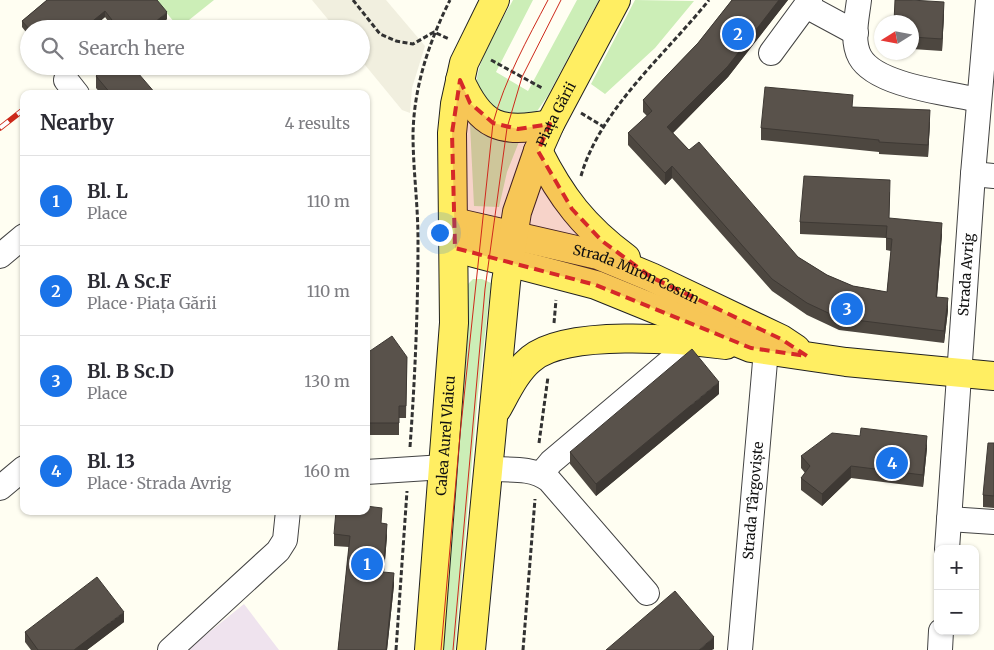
<!DOCTYPE html>
<html lang="en">
<head>
<meta charset="utf-8">
<style>
	:root { --surface:#fff; --page:#f7f7f7; --text:#2b2b33; --muted:#7c7c81; --line:#e1e1e2; --accent:#1a73e8 }
	body { margin:0; font-family:Merriweather,serif; background:var(--page); color:var(--text) }
	.controls { position:absolute; right:15px; bottom:15px; display:grid; overflow:hidden; border-radius:10px; box-shadow:0 1px 4px #0004 }
	.controls button { width:45px; height:45px; display:grid; place-items:center; padding:0; border:0; border-bottom:1px solid var(--line); background:var(--surface); color:var(--text); font:25px sans-serif }
	.compass { position:absolute; left:874px; top:15px; width:45px; height:45px; border-radius:50%; background:var(--surface); box-shadow:0 1px 4px #0004; rotate:259deg }
	.you { position:absolute; left:439px; top:232px; width:18px; height:18px; margin:-12px; border:4px solid #fff; border-radius:50%; background:#1a73e8; box-shadow:0 0 0 8px #1a73e833 }
	.badge { display:grid; place-items:center; width:32px; height:32px; border-radius:50%; background:var(--accent); color:#fff; font-size:16px; font-weight:700 }
	.pin { position:absolute; translate:-50% -50%; border:2px solid #fff; box-shadow:0 1px 5px #0006 }
	.list { margin:0; padding:0; list-style:none }
	h2 { display:flex; justify-content:space-between; align-items:center; height:65px; margin:0; padding:0 20px; font-size:21px }
	h2 small { font-size:16px; font-weight:400; color:var(--muted) }
	.list li { display:grid; grid-template-columns:32px 1fr auto; gap:15px; align-items:center; box-sizing:border-box; height:90px; padding:0 20px; border-top:1px solid var(--line) }
	.list b { display:block; font-size:19px; white-space:nowrap }
	.list p { margin:0; font-size:16px; white-space:nowrap; color:var(--muted) }
	.list em { font-size:16px; font-style:normal; color:var(--muted) }
	.icon { flex:none; width:28px; height:28px; fill:none; stroke:currentColor; stroke-width:2; stroke-linecap:round; stroke-linejoin:round }
	.map { position:relative; flex:none; width:994px; height:650px; overflow:hidden }
	.search { position:absolute; background:var(--surface); box-shadow:0 1px 4px #0004; left:20px; top:20px; width:350px; height:55px; display:flex; align-items:center; gap:12px; box-sizing:border-box; padding:0 18px; border-radius:28px; color:var(--muted); font-size:19px }
	.panel { position:absolute; background:var(--surface); box-shadow:0 1px 4px #0004; left:20px; top:90px; width:350px; height:425px; border-radius:10px }
	.map>svg:first-child { display:block }
	.industrial { fill:#efe3ee }
	.green { fill:#cceeb7 }
	.plaza { fill:#f1efdf }
	.lines { fill:none; stroke-linecap:round; stroke-linejoin:round }
	.minor-casing { stroke:#434343; stroke-width:26 }
	.major-casing { stroke:#212121; stroke-width:30 }
	.path { stroke:#323232; stroke-width:3; stroke-dasharray:5 2.5; stroke-linecap:butt }
	.minor { stroke:#fff; stroke-width:24 }
	.major { stroke:#ffee62; stroke-width:28 }
	.tram { stroke:#cd291a; stroke-width:1 }
	.rail-casing { stroke:#cd291a; stroke-width:5.5 }
	.rail { stroke:#fff; stroke-width:4; stroke-dasharray:11; stroke-linecap:butt }
	.wall { fill:#4d4740 }
	.shaded-wall { fill:#3e3934 }
	.building { fill:#59524b; stroke:#3e3934 }
	.marked { fill:#d62828; fill-opacity:0.2; stroke:#d62828; stroke-width:4; stroke-dasharray:10 6; stroke-linejoin:round }
	.labels { text-anchor:middle; stroke-width:5; stroke-linejoin:round; paint-order:stroke }
	.street-label { font-size:14px; fill:#101010; stroke:#fff }
</style>
</head>
<body>
<div class="map">
<svg width="994" height="650" viewBox="0 0 994 650">
	<rect width="100%" height="100%" fill="#fffef2"/>
	<!-- industrial -->
	<path class="industrial" d="M244 604 279 650H187Z"/>
	<!-- green -->
	<path class="green" d="M156 0H214L179 28Z
		M513 0H533L496 72 528 91 577 0H599L547 97 535 114 503 117C496 110 482 101 478 92 469 72 503 19 513 0Z
		M635 0 694 1 655 48 605 94 591 84Z
		M470 124 488 131 522 134 507 172 499 207 474 206Z
		M473 279H482L491 283 478 394 455 650H435L467 285Z"/>
	<!-- plaza -->
	<path class="plaza" d="M312 0H386L425 46 412 88 410 113 402 110 361 60V29H336Z"/>
	<g class="lines">
		<defs>
			<g id="minor">
				<path d="M859 0C857 17 851 41 860 57 876 86 949 93 979 100"/>
				<path d="M806 6 856 33"/>
				<path d="M771 53 810 0"/>
				<path d="M66 80 77 94"/>
				<path d="M973 174 994 176"/>
				<path d="M0 256 24 236"/>
				<path d="M489 469C510 470 532 467 549 480L647 593"/>
				<path d="M366 472 444 467"/>
				<path d="M541 474 551 462 692 343"/>
				<path d="M0 488 24 468"/>
				<path d="M949 519 994 522"/>
				<path id="s1" d="M947 549 973 174 988 0"/>
				<path d="M170 650 278 551 285 540 288 511"/>
				<path id="s2" d="M740 650 766 350"/>
				<path d="M940 650 941 631"/>
			</g>
			<g id="major">
				<path d="M460 80C481 127 500 134 550 124"/>
				<path d="M538 151C561 197 584 227 626 258"/>
				<path id="s3" d="M454 222 598 255 651 277 781 339 796 349"/>
				<path d="M455 248 596 285 751 348 846 362 994 376"/>
				<path d="M497 409C506 393 516 371 531 359 566 329 681 339 726 345"/>
				<path id="s4" d="M429 650 454 323 452 133 455 104 464 63 495 0"/>
				<path id="s5" d="M471 650 506 282 517 212 538 151 550 124 616 0"/>
			</g>
		</defs>
		<!-- minor casing -->
		<use href="#minor" class="minor-casing"/>
		<!-- major casing -->
		<use href="#major" class="major-casing"/>
		<!-- path -->
		<path class="path" d="M353 0 380 34 396 41 413 44 434 32 449 39
			M491 60 542 88
			M581 113 604 127
			M581 176C600 109 666 54 709 0
			M554 323 556 300
			M539 443 548 377
			M410 447C415 378 418 309 418 240 418 204 413 169 413 134 414 86 429 42 450 0
			M396 650 407 491
			M523 650 535 499"/>
		<!-- minor -->
		<use href="#minor" class="minor"/>
		<!-- major -->
		<use href="#major" class="major"/>
		<!-- tram -->
		<path class="tram" d="M441 650 460 435 493 123C505 79 527 40 548 0
			M453 650 485 289 507 128 522 77 561 0"/>
		<defs>
			<path id="rail" d="M0 128 23 110"/>
		</defs>
		<!-- rail casing -->
		<use href="#rail" class="rail-casing"/>
		<!-- rail -->
		<use href="#rail" class="rail"/>
	</g>
	<!-- wall -->
	<path class="wall" d="M47 0 167 19 155 29H114L105 17 91 29H29V36L22 27V21Z
		M732 0H788L728 77 673 133 689 150 798 257 827 275 853 286 887 292 891 251 886 250V238L800 234V222L890 192 889 218 942 234 937 297 948 310 944 343 839 330 807 315 772 291 672 178 665 185 628 145V133L647 116 643 112V100L698 43Z
		M944 14 942 51 912 49V22Z
		M96 76 156 94H101L96 88Z
		M853 107 930 122 928 157 879 154V152L761 140V128Z
		M407 357 406 418H399V435H366V382Z
		M719 394 596 496 570 464V452Z
		M994 443V508L983 507V495Z
		M927 448 923 487 851 478 822 506 801 490V478L805 473 801 468V456Z
		M382 523 387 536 384 572 394 585 387 650H338L349 547 334 546V534Z
		M124 622 87 650H31L25 642V632Z"/>
	<!-- shaded-wall -->
	<path class="shaded-wall" d="M779 0H788L728 77 667 139V127Z
		M944 2V14L942 51V39Z
		M105 11V17L91 29H83Z
		M167 12V19L155 29H147Z
		M930 110V122L928 157V145Z
		M672 166V178L665 185V173Z
		M942 223V234L936 309V297Z
		M948 298V310L944 343V331Z
		M719 382V394L596 496V484Z
		M927 436V448L923 487V475Z
		M851 466V478L822 506V494Z
		M387 524V536L383 584V572Z
		M394 573V585L387 650H386Z
		M124 612V622L87 650H74Z
		M714 637V649L712 650H699Z"/>
	<!-- building -->
	<path class="building" d="M47 0H157L167 12 147 29H119L105 11 83 29H29L22 21Z
		M732 0H779L728 66 667 127 689 150 699 142 798 257 827 275 853 286 887 292 892 239 886 238 887 226 800 222 804 176 890 180 889 218 942 223 936 297 948 298 944 331 839 318 807 303 772 279 672 166 665 173 628 133 652 111 643 100 698 43Z
		M895 0H911L944 2 942 39 912 37V22H894Z
		M107 66H132L156 94H111L96 76Z
		M765 87 853 95 852 107 930 110 928 145 879 142V140L761 128Z
		M392 336 407 357 406 406H399V423H366V382L367 353Z
		M692 349 719 382 596 484 570 452Z
		M861 428 927 436 923 475 851 466 822 494 801 478 810 466 801 456 832 433 860 436Z
		M988 443H994V496L983 495Z
		M366 506 382 508 381 523 387 524 383 572 394 573 386 650H338L350 536 334 534 336 511H366Z
		M97 577 124 612 74 650H38L25 632Z
		M675 591 714 637 699 650H606Z"/>
	<!-- marked area -->
	<path class="marked" d="M460 80 470 103 493 123 518 129 550 124 538 151 572 209 602 241 651 277 781 339 807 356 751 348 596 285 455 248 452 133Z"/>
	<g class="labels">
		<!-- street labels -->
		<g class="street-label">
			<text dy="5" stroke="none"><textPath href="#s5" startOffset="546">Piața Gării</textPath></text>
			<text dy="5" stroke="none"><textPath href="#s1" startOffset="275">Strada Avrig</textPath></text>
			<text dy="5" stroke="none"><textPath href="#s3" startOffset="190">Strada Miron Costin</textPath></text>
			<text dy="5" stroke="none"><textPath href="#s4" startOffset="215">Calea Aurel Vlaicu</textPath></text>
			<text dy="5" stroke="none"><textPath href="#s2" startOffset="150">Strada Târgoviște</textPath></text>
		</g>
	</g>
</svg>
<div class="controls">
<button>+</button>
<button>−</button>
</div>
<svg class="compass" viewBox="-18 -18 36 36"><path d="M0-13l5 13h-10z" fill="#e53935"/><path d="M0 13l5-13h-10z" fill="#7c7c81"/></svg>
<div class="you"></div>
<div class="pin badge" style="left:367px;top:564px">1</div>
<div class="pin badge" style="left:738px;top:34px">2</div>
<div class="pin badge" style="left:847px;top:309px">3</div>
<div class="pin badge" style="left:892px;top:463px">4</div>
<div class="search"><svg class="icon" aria-label="search" viewBox="0 0 24 24"><circle cx="10" cy="10" r="6"/><path d="M15 15l6 6"/></svg>Search here</div>
<section class="panel">
<h2>Nearby<small>4 results</small></h2>
<ul class="list">
<li><span class="badge">1</span><div><b>Bl. L</b><p>Place</p></div><em>110 m</em></li>
<li><span class="badge">2</span><div><b>Bl. A Sc.F</b><p>Place · Piața Gării</p></div><em>110 m</em></li>
<li><span class="badge">3</span><div><b>Bl. B Sc.D</b><p>Place</p></div><em>130 m</em></li>
<li><span class="badge">4</span><div><b>Bl. 13</b><p>Place · Strada Avrig</p></div><em>160 m</em></li>
</ul>
</section>
</div>
</body>
</html>
